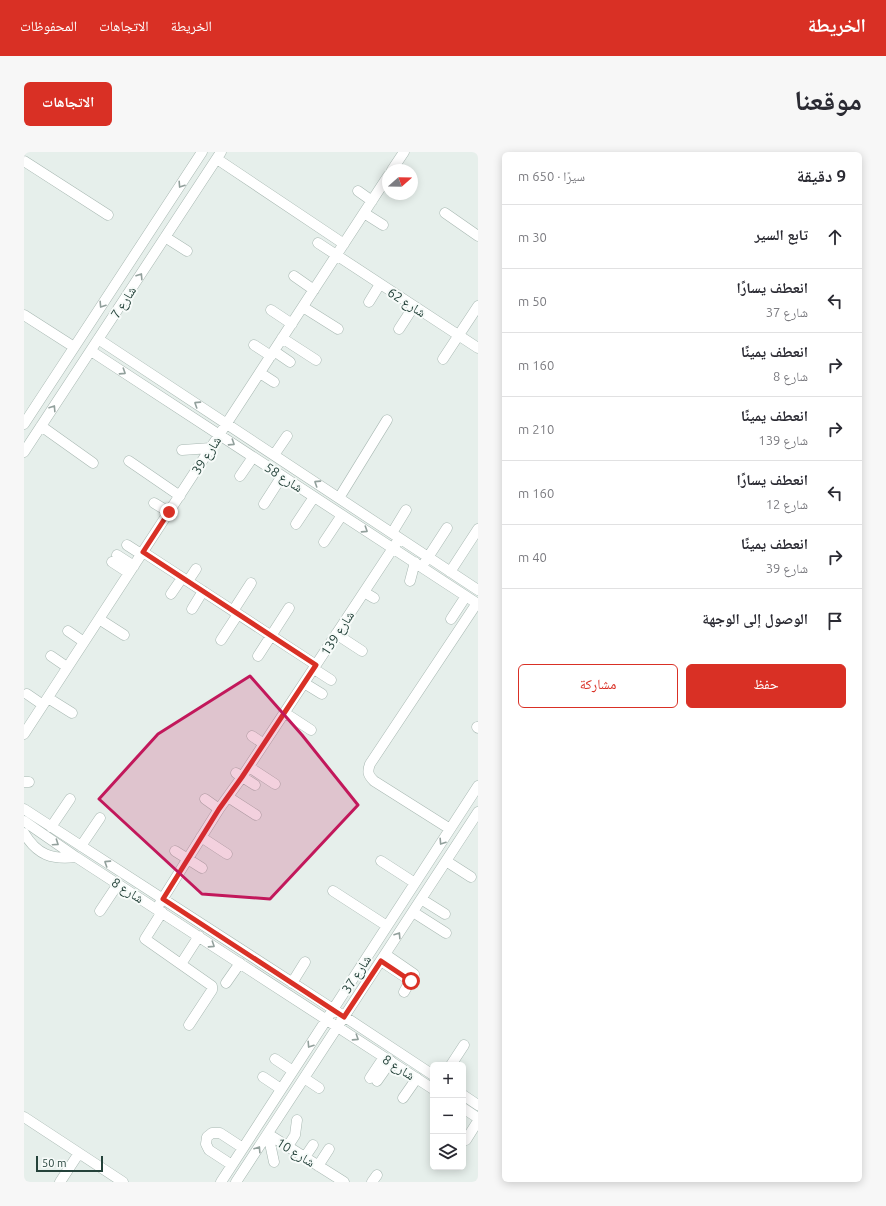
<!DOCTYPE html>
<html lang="ar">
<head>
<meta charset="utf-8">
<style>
	:root { --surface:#fff; --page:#f7f7f7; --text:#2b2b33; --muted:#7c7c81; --line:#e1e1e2; --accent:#d93025 }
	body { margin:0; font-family:Ubuntu,"Noto Naskh Arabic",sans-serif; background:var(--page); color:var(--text); direction:rtl }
	.controls { position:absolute; right:12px; bottom:12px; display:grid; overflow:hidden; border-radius:6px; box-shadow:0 2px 10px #0003 }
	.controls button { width:36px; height:36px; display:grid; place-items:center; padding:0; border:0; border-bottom:1px solid var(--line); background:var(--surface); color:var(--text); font:20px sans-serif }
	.compass { position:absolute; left:358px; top:12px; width:36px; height:36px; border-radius:50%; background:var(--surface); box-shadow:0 2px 10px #0003; rotate:70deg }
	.scale { position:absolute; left:12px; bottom:10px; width:67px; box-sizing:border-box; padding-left:4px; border:2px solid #24423a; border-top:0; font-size:11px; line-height:14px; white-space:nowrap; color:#24423a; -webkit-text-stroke:3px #f7fbf9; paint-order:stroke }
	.stop { position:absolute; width:12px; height:12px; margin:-9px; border:3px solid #d93025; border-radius:50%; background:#fff }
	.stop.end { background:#d93025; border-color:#fff; box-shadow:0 1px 4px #0008 }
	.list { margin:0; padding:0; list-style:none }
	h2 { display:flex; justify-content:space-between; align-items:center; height:52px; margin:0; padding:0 16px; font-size:17px }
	h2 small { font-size:13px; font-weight:400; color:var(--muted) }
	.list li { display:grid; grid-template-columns:26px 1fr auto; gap:12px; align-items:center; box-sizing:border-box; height:64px; padding:0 16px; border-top:1px solid var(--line) }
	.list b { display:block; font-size:15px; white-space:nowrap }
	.list p { margin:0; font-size:13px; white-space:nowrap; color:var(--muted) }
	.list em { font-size:13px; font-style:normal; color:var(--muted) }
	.actions { display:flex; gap:8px; padding:12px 16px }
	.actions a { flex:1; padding:9px 0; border:1px solid var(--accent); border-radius:6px; text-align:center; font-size:14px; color:var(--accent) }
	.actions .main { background:var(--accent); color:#fff }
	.icon { flex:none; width:22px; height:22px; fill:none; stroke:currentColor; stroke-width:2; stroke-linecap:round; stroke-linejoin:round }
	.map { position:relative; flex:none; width:454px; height:1030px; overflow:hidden; direction:ltr; border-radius:6px }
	header { display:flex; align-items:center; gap:24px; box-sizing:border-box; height:56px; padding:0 20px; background:var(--accent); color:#fff }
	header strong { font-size:19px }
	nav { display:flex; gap:22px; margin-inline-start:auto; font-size:14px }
	.intro { display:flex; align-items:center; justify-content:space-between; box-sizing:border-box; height:96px; padding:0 24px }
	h1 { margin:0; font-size:28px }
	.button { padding:10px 18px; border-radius:6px; background:var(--accent); color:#fff; font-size:14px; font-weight:700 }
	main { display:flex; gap:24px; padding:0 24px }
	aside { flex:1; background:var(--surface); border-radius:6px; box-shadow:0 2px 10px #0003 }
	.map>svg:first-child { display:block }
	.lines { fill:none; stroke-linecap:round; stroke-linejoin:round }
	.minor-casing { stroke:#a8b8b2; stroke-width:11 }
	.minor { stroke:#fff; stroke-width:10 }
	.oneway { stroke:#92a09c }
	.route { stroke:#d93025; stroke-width:5 }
	.marked { fill:#c2185b; fill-opacity:0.2; stroke:#c2185b; stroke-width:3; stroke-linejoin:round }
	.labels { text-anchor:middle; stroke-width:4; stroke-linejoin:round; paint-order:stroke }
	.street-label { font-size:13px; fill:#24423a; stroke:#f7fbf9 }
</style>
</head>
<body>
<header>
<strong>الخريطة</strong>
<nav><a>الخريطة</a><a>الاتجاهات</a><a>المحفوظات</a></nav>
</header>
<div class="intro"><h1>موقعنا</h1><a class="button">الاتجاهات</a></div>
<main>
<aside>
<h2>9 دقيقة<small>سيرًا · 650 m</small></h2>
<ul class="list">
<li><svg class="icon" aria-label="ahead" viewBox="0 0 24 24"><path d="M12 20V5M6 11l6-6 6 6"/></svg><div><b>تابع السير</b></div><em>30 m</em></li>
<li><svg class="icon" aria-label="left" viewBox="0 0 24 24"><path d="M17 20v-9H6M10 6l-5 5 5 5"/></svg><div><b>انعطف يسارًا</b><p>شارع 37</p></div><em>50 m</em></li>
<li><svg class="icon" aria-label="right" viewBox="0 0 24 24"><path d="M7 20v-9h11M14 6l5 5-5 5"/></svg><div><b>انعطف يمينًا</b><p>شارع 8</p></div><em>160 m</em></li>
<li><svg class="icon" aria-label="right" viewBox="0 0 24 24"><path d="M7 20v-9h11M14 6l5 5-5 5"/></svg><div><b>انعطف يمينًا</b><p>شارع 139</p></div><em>210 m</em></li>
<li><svg class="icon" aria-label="left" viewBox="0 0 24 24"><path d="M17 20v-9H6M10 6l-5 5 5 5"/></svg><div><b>انعطف يسارًا</b><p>شارع 12</p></div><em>160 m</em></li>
<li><svg class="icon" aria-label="right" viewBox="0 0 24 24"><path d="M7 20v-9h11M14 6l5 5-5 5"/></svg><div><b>انعطف يمينًا</b><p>شارع 39</p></div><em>40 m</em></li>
<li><svg class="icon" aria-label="arrive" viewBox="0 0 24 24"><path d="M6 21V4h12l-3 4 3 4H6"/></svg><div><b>الوصول إلى الوجهة</b></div></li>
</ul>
<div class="actions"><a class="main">حفظ</a><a>مشاركة</a></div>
</aside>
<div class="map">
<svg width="454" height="1030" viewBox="0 0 454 1030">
	<rect width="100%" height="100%" fill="#e6efeb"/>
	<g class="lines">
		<defs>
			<path id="minor" d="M193 7 320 92
				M0 9 84 63
				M368 18 380 0
				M334 39 348 49
				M340 61 359 73
				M421 61 454 84
				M141 85 163 99
				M294 91 454 196
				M270 124 290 138
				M345 150 356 132
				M279 155 314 177
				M247 158 268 172
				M0 163 50 195
				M375 177 390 154
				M258 186 292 208
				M74 187 454 438
				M230 193 247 204
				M67 199 454 452
				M250 199 266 210
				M419 207 454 154
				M236 221 250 230
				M0 272 178 0
				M17 274 69 311
				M158 298 187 296
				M0 300 197 0
				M250 303 263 284
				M105 309 156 344
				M216 324 229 305
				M315 346 363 268
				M130 351 145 360
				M240 352 258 324
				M272 372 290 345
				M368 381 382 358
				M300 390 318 363
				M103 393 117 402
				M119 400 292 513
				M93 403 110 414
				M88 410 105 421
				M401 410 423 376
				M426 420 454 377
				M164 429 172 417
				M386 429 391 410
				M340 440 350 446
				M147 442 158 426
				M168 457 179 439
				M209 459 227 431
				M75 467 100 483
				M427 467 442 444
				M44 479 60 490
				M312 482 338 499
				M197 488 214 462
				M27 504 43 515
				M234 504 265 456
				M290 517 307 528
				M280 531 298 542
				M3 542 19 553
				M24 546 48 561
				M261 561 287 578
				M453 575 454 576
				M0 582 364 24
				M228 584 240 592
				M225 615 251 632
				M212 621 231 633
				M0 630H5
				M204 645 232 663
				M181 647 195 657
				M0 657 309 857 409 923
				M0 669 52 705 409 937
				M27 675 46 647
				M426 677 350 629C344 623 343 620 346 612L453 451
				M0 681C13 703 28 708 52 705
				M177 685 203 702
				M57 694 76 666
				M151 699 178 716
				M357 709 391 731
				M422 709 447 725
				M309 739 363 774
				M397 747 421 762
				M136 751 195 657 218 625 373 390
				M76 759 94 732
				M138 760 121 787 188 834V838L165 873
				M389 760 422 781
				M361 802 390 822 380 840
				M357 809 387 829
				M157 812 175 784
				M202 831 216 811
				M268 831 281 810
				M251 907 269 919
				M427 913 440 893
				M239 925 257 937
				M280 926 295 936
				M346 926 360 905
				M353 929 367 909
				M439 943 454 953
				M379 946 393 926
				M439 956 454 966
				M0 965 99 1030
				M244 982 320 1030
				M244 982 250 1010
				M442 988 454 969
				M264 994 271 983 273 968
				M281 1005 289 993
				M208 1013 185 998 182 992 183 985 188 981H196L219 996
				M294 1014 305 997
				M36 1030 55 1001
				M197 1030 454 634
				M212 1030 454 660
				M348 1030 353 1023"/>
		</defs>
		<!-- minor casing -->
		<use href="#minor" class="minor-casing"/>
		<!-- minor -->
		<use href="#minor" class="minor"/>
	</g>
	<!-- one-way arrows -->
	<defs><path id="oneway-chevron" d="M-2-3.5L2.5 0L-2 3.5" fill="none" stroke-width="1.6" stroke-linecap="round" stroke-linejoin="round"/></defs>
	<g class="oneway">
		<use href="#oneway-chevron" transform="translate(157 33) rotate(123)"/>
		<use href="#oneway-chevron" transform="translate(116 124) rotate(-57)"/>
		<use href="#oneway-chevron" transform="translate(78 153) rotate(123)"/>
		<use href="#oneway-chevron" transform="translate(99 220) rotate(33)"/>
		<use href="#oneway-chevron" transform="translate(173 252) rotate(-147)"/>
		<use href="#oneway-chevron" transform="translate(29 256) rotate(-57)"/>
		<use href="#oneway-chevron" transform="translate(208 291) rotate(33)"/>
		<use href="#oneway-chevron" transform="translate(293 331) rotate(-147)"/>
		<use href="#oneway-chevron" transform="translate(341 378) rotate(33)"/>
		<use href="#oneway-chevron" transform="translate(418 690) rotate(123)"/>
		<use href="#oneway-chevron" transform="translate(32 691) rotate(34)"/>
		<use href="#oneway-chevron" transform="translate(83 711) rotate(-147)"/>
		<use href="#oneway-chevron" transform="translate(374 783) rotate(-57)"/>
		<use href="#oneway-chevron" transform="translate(188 793) rotate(33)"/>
		<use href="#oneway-chevron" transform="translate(332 886) rotate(33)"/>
		<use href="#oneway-chevron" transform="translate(286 893) rotate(123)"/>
		<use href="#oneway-chevron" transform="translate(234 997) rotate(-57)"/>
	</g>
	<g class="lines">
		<!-- route -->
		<path class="route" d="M145 360 119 400 292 513 218 625 195 657 139 747 320 865 357 809 387 829"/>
	</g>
	<!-- marked area -->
	<path class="marked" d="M226 524 278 583 334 653 246 747 178 742 75 647 134 582Z"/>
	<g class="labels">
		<!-- street labels -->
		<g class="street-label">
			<text transform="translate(99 150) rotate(-57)" y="5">شارع 7</text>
			<text transform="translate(383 150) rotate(33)" y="5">شارع 62</text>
			<text transform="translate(182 303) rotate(-57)" y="5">شارع 39</text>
			<text transform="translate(260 325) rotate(33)" y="5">شارع 58</text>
			<text transform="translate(313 481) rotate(-57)" y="5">شارع 139</text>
			<text transform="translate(104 738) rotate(33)" y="5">شارع 8</text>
			<text transform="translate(332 822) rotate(-57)" y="5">شارع 37</text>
			<text transform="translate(375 915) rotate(33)" y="5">شارع 8</text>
			<text transform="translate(272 1000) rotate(32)" y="5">شارع 10</text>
		</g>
	</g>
</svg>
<div class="controls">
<button>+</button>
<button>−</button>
<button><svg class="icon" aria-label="layers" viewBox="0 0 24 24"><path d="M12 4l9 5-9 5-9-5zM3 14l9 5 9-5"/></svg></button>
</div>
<svg class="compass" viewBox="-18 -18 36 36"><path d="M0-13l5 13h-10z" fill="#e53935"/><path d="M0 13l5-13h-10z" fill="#7c7c81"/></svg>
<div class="scale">50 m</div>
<div class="stop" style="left:387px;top:829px"></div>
<div class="stop end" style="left:145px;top:360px"></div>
</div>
</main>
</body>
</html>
